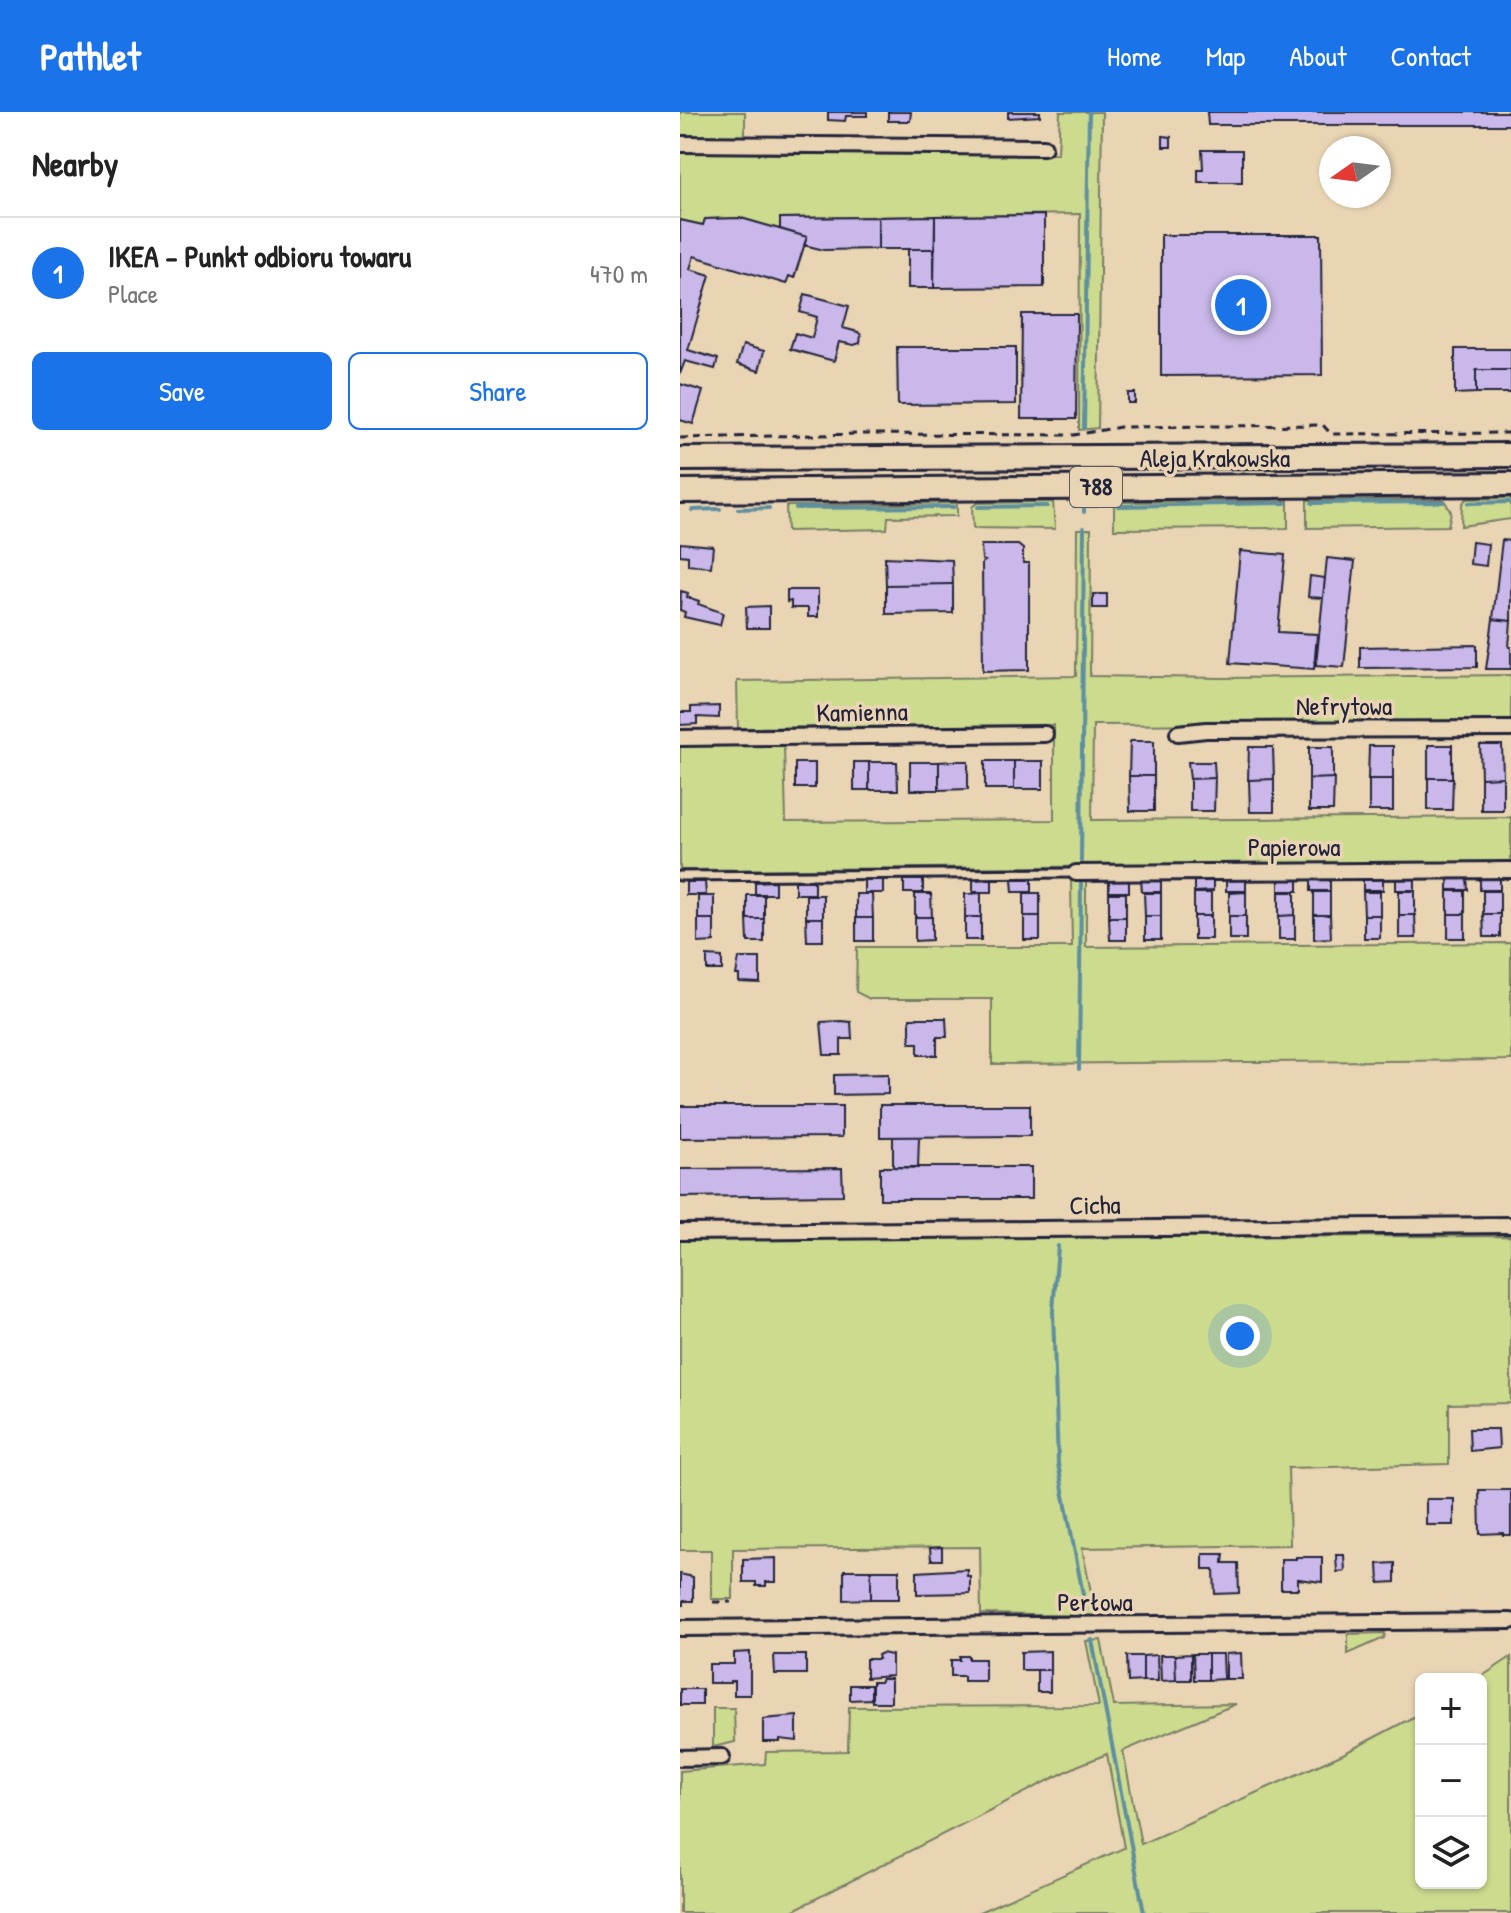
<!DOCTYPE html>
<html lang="en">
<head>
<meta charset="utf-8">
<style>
	:root { --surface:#fff; --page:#f2f2f2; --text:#222; --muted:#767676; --line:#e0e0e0; --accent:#1a73e8 }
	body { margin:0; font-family:"Patrick Hand",sans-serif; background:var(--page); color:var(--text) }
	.controls { position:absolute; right:24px; bottom:24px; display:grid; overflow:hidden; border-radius:12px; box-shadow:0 2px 6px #0004 }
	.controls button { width:72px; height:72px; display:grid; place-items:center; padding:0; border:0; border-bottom:2px solid var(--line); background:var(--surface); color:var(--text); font:40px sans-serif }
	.compass { position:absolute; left:639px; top:24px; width:72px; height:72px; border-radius:50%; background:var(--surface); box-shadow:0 2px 6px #0004; rotate:256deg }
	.you { position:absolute; left:560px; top:1224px; width:28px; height:28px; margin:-20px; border:6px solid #fff; border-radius:50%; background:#1a73e8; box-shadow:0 0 0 12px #1a73e833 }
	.badge { display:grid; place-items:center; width:52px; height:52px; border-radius:50%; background:var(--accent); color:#fff; font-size:26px; font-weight:700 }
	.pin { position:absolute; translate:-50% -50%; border:4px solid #fff; box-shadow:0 2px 8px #0006 }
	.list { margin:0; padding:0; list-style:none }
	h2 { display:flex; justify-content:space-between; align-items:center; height:104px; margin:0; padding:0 32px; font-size:34px }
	h2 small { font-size:26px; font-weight:400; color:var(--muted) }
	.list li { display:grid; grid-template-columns:52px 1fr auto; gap:24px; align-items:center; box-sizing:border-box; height:112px; padding:0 32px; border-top:2px solid var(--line) }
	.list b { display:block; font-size:30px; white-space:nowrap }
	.list p { margin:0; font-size:26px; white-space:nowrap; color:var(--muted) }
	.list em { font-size:26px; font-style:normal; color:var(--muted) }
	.actions { display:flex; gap:16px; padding:24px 32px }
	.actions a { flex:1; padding:18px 0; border:2px solid var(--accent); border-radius:12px; text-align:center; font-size:28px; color:var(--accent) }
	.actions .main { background:var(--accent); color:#fff }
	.icon { flex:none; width:44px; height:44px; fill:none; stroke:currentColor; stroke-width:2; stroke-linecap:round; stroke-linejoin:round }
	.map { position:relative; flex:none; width:831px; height:1801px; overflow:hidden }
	header { display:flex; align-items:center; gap:48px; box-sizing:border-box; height:112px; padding:0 40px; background:var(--accent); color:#fff }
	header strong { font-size:38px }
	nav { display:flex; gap:44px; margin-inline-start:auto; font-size:28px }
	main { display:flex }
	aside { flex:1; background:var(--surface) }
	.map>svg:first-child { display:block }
	.green { fill:#cddb8f; stroke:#787e65; stroke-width:2 }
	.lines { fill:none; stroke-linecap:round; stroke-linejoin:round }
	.stream { stroke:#5f8f9f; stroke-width:4 }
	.building { fill:#c9b8e9; stroke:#22223b; stroke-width:2 }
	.service-casing { stroke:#22223b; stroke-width:13 }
	.minor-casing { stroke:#22223b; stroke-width:20 }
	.primary-casing { stroke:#22223b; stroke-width:28 }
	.path { stroke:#22223b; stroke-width:3; stroke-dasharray:8 6; stroke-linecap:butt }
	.service { stroke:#e9d5b3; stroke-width:7 }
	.minor { stroke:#e9d5b3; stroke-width:14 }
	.primary { stroke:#e9d5b3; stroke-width:22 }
	.labels { text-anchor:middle; stroke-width:7; stroke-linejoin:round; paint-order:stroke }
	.shield { fill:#e9d5b3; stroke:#5e585f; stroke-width:2 }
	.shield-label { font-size:24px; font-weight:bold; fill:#22223b }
	.street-label { font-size:26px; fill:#22223b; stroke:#e9d5b3 }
</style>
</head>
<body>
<header>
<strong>Pathlet</strong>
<nav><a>Home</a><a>Map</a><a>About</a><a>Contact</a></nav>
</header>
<main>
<aside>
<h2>Nearby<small></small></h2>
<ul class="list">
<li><span class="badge">1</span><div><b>IKEA - Punkt odbioru towaru</b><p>Place</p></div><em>470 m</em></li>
</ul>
<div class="actions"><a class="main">Save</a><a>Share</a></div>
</aside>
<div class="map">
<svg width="831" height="1801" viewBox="0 0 831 1801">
	<rect width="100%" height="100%" fill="#e9d5b3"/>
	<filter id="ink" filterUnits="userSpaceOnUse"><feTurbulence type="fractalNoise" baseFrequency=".0125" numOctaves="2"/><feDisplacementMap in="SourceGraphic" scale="16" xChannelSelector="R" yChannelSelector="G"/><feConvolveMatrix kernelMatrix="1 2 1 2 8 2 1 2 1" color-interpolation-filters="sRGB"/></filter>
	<g filter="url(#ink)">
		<!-- green -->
		<path class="green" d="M0 0H65V26L0 25Z
			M380 0H422L418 316 399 318 400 102 100 106V117L61 106 25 107 23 113 0 108V38L100 42 378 41Z
			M831 386V407L781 414 782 392 786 387Z
			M627 388H764L771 400 768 414 627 416Z
			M608 389V416L434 417V390Z
			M373 390 375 417 293 416 292 395 297 391Z
			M277 391V404L208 405 207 417 107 419 106 394Z
			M397 417H411L410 564 543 566 831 563V610L413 613 412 708 831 705V751L0 758V634H104L106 710 374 708V613L58 616 57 569 396 564Z
			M391 768H406V835L831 831V948L312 952V887H190L176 880 177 835H392Z
			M831 1124V1291L769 1292V1352L608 1356 610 1433 402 1436 416 1504 301 1502 300 1435 53 1437V1487H31V1438H0V1126Z
			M705 1521 704 1526 668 1542V1522Z
			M421 1528 434 1594 556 1592 443 1639 461 1732 663 1642 741 1601V1771H801V1567H798L831 1545V1801H297L444 1736 427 1642 397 1654 108 1801H0V1659L85 1652 86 1640 168 1639 169 1595 419 1594 406 1529Z
			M33 1596H54L55 1630 33 1635Z"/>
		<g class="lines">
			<!-- stream -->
			<path class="stream" d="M404 316 409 0
				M632 391 763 390
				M789 391 831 390
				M394 394H416
				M438 394 605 391
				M298 395 367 394
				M116 396 274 395
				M58 397 89 396
				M12 398 40 397
				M404 400V391
				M401 749 404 416
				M399 957 401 770
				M378 1134 373 1199 378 1352 406 1498
				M412 1528 464 1801"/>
		</g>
		<!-- building -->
		<path class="building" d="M148 0H187V4H166L165 9 148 8Z
			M208 0H231L230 9H208Z
			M328 0H360V4L328 6Z
			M527 0H831V13H528Z
			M483 24 491 25V35H483Z
			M522 38H562V70H518V57H523Z
			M364 103V175L254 176 255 104Z
			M255 104V137H198V105Z
			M198 105V137L144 138 124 133 127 125 100 117V106Z
			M61 106 127 125 114 166 109 164 106 172 14 144 10 157 30 163 8 238 38 247 35 257 5 249 0 262V108L23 113 25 107Z
			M481 123H641L642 263 481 264Z
			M228 137H254V176H228Z
			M125 182 169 194 163 216 178 220 181 223 180 231 174 233 159 230 154 249 110 237 115 221 132 226 137 205 120 200Z
			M342 202H397L396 307H341Z
			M63 233 84 239 79 259 57 252Z
			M217 235H336V292L218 293Z
			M775 237H831V258H796V281L775 282Z
			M796 258H831V281H796Z
			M0 272 23 279 13 312 0 308Z
			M448 281H455V291H448Z
			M822 428 831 429V509L813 507Z
			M792 430 808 432 806 454 790 452Z
			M0 431 33 434 31 455 8 453V444L0 443Z
			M301 433H338L343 437V451H349V558L303 559 302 451 305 449 302 448Z
			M560 439 605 443 598 520 637 522 634 557 550 551Z
			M205 445 272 448 273 472 206 473Z
			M647 446 675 449 664 555 636 553Z
			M630 464 645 466 643 486 628 485Z
			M273 472V501L206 502V473Z
			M107 478H138V505H128V496H111V489L107 490Z
			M1 479 8 481 7 485 19 489 18 492 43 501 40 513 4 505 5 500 0 498Z
			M413 482H427V496H413Z
			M89 494V516H67L66 495Z
			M813 507 831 509 829 535H831V557H806Z
			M797 533V555L680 556V535Z
			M39 594V606L17 605V612L0 613V600H11V595Z
			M450 629H474V664H449Z
			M748 633H772V666H748Z
			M800 633H822L823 665 801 666Z
			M689 634H713V667H688Z
			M569 635H593L594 667 568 668Z
			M629 635H653V666L629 667Z
			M274 649H288V677L259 678V650Z
			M305 649H334V677H305Z
			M334 649H363V677H334Z
			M174 650H189V678H174Z
			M189 650H217L218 678H189Z
			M230 650H259V678H230Z
			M508 650H534L535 666 510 667Z
			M115 651H135V676H115Z
			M449 664H474V699H450Z
			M823 665V698H801V666Z
			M535 666 534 699H510V667Z
			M654 666 653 699H629V667Z
			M748 666H773L772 698H748Z
			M594 667V700H570L569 668Z
			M689 667H713V699H689Z
			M768 765H787L788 778H768Z
			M800 765H820V778H800Z
			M566 766V779H546V767Z
			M599 766H618V779H599Z
			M631 766H650V779H631Z
			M683 766H703V778H683Z
			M716 766H735V778H716Z
			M312 767V780H293V768Z
			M332 767H352V780H333Z
			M429 767H449V780H429Z
			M461 767H481V780H462Z
			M514 767H533V779L514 780Z
			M184 768H203V781H184Z
			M224 768H243V781H224Z
			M95 769V782H75V770Z
			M115 769H134V782H115Z
			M6 770H25L26 783H6Z
			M719 779H735V803H719Z
			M768 779H785V802H768Z
			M803 779H820V802H803Z
			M566 780V804H549V781Z
			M599 780H615V803L599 804Z
			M634 780H650V803H634Z
			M683 780H700V803H684Z
			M301 781V805H285V782Z
			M344 781H360V804H344Z
			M429 781H446V805H429Z
			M464 781H481V804H465Z
			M514 781H531V804H514Z
			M176 782H192L193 806H176Z
			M235 782H251L252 805H235Z
			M67 783H84V807H67Z
			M126 783H143V806H126Z
			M18 784H34V807H18Z
			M768 802H785V826H768Z
			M803 802H820V825H804Z
			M615 803V827H599V804Z
			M634 803H650L651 826 634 827Z
			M684 803H700V826H684Z
			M719 803H735L736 826H719Z
			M344 804H360V828H344Z
			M465 804H481V828H465Z
			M514 804H531V827H514Z
			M549 804H566V827H549Z
			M235 805H252V828L235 829Z
			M285 805H301V828H285Z
			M429 805H446V828H430Z
			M126 806H143V829H127Z
			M176 806H193V829H176Z
			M18 807H34V830L18 831Z
			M67 807H84V830H68Z
			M27 844 42 845V858H27Z
			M59 846H80V871L59 870V863H56Z
			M230 906H266L267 925H257V943H238V931H230Z
			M161 909 171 910 172 927H161V943H144L141 910Z
			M208 962V982L154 983V963Z
			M200 993H350V1024L200 1025Z
			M0 994H162V1025L0 1026Z
			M213 1025H239L238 1056 213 1055Z
			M200 1055H351V1087H200Z
			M162 1056 163 1083 0 1085V1057Z
			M789 1317H818L819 1336 790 1339Z
			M799 1378H831V1423H823V1421L800 1422Z
			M746 1387H774V1413H746Z
			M262 1435V1448H251L250 1436Z
			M523 1442H544L543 1451H558L559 1481 535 1482 534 1457H523Z
			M656 1443H664L665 1459 657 1460Z
			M616 1445H642V1470L618 1467V1477H601V1447H616Z
			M96 1446V1470H86V1474H76V1470H63V1447Z
			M715 1451V1470L699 1471 698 1452Z
			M287 1457V1464H290V1481L237 1482V1460Z
			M164 1458H191V1487L164 1488Z
			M191 1458H219V1487H191Z
			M0 1462 13 1465V1489H3V1493H0Z
			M370 1539V1558H341V1540Z
			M70 1540V1583H54V1569H50V1571H29V1552H54V1541Z
			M202 1541 212 1543V1564L186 1566V1547H199L198 1543Z
			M561 1541 562 1567H546V1542Z
			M511 1542V1568H496L495 1543Z
			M513 1542H528V1568H514Z
			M528 1542H543L544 1567 528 1568Z
			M94 1543H126V1562H95Z
			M477 1543 478 1569H463V1544Z
			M480 1543H495L496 1568 481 1569Z
			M280 1544H289V1547H305V1569H284V1564H271V1548H280Z
			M447 1544H463V1569L448 1570Z
			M357 1558H370V1580H357Z
			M202 1567H211V1590H192V1570H200Z
			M170 1573H191V1587L170 1588Z
			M0 1577H22V1593H0Z
			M117 1604V1629L100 1627V1630H83V1607Z"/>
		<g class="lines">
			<defs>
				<path id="service" d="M0 764 396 761"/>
				<path id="minor" d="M0 32 364 35
					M498 621 526 618 831 617
					M0 626 365 622
					M396 761 831 758
					M0 1120 831 1113
					M0 1516 831 1509
					M0 1646 42 1645"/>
				<path id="primary" d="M0 347 831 343
					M0 379 831 372"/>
			</defs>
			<!-- service casing -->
			<use href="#service" class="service-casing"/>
			<!-- minor casing -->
			<use href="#minor" class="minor-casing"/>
			<!-- primary casing -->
			<use href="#primary" class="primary-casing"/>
			<!-- path -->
			<path class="path" d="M0 326 180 322 394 323 440 315 643 313 651 322 831 321
				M33 1490H51"/>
			<!-- service -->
			<use href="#service" class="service"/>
			<!-- minor -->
			<use href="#minor" class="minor"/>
			<!-- primary -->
			<use href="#primary" class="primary"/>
		</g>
	</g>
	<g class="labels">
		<!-- shield labels -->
		<rect class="shield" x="390" y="355" width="52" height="40" rx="6"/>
		<g class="shield-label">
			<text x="416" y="383">788</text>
		</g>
		<!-- street labels -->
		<g class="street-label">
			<text x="535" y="355">Aleja Krakowska</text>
			<text x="664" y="603">Nefrytowa</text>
			<text transform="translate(182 600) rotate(-1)" y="9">Kamienna</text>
			<text x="614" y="744">Papierowa</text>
			<text transform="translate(415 1093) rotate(-1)" y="9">Cicha</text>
			<text x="415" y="1499">Perłowa</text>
		</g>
	</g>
</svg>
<div class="controls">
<button>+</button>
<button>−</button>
<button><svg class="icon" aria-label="layers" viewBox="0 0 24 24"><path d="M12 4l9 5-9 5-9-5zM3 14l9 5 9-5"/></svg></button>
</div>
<svg class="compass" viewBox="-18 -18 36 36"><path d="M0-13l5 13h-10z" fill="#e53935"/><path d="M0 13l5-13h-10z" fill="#767676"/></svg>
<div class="you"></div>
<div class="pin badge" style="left:561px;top:193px">1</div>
</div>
</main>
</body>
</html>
